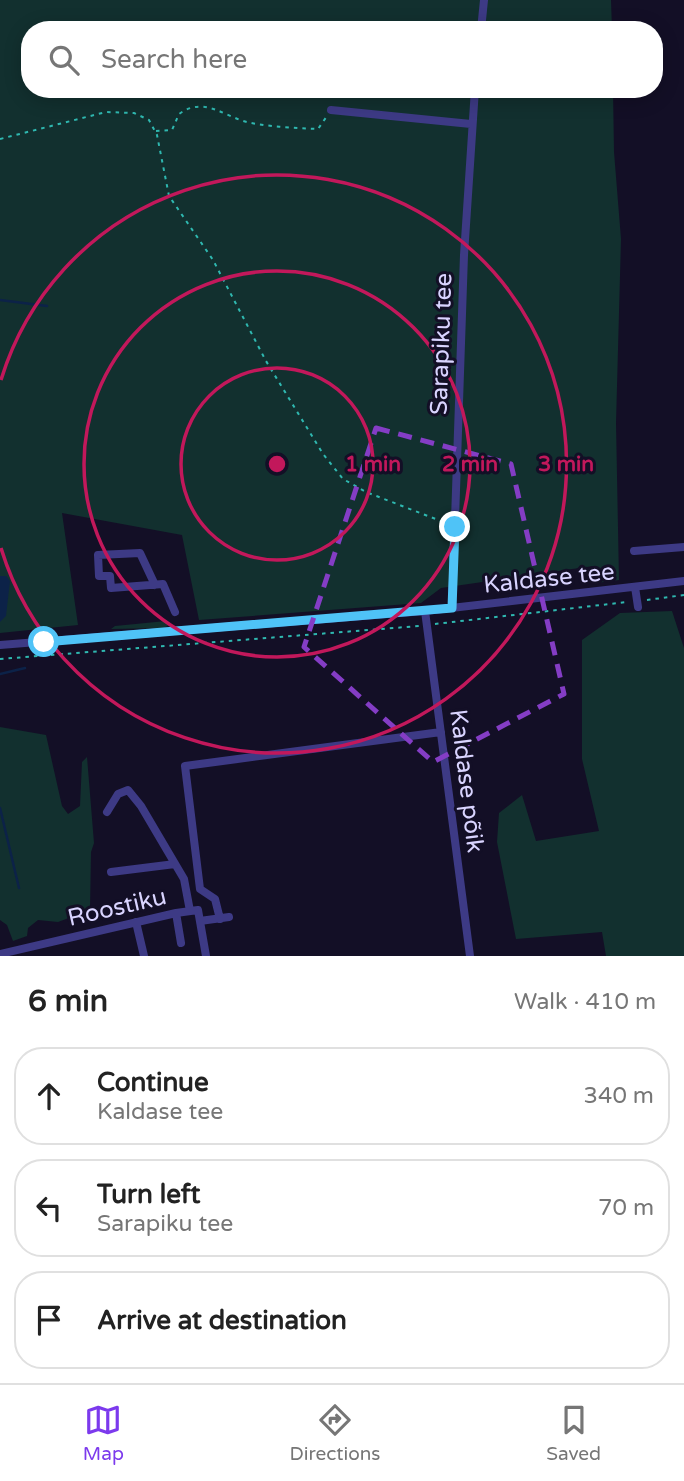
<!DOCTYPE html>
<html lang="en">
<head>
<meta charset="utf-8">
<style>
	:root { --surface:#fff; --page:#f2f2f2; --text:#222; --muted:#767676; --line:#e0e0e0; --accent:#7c3aed }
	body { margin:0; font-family:"Varela Round",sans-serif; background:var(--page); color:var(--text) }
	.stop { position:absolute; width:21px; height:21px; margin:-16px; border:5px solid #4fc3f7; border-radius:50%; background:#fff }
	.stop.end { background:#4fc3f7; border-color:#fff; box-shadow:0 2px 7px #0008 }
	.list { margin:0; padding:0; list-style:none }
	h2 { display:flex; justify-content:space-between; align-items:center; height:91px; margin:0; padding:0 28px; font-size:30px }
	h2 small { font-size:23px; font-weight:400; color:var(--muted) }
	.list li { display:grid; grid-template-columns:46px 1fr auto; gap:21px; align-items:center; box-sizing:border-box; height:98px; margin:0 14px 14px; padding:0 14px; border:2px solid var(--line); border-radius:28px }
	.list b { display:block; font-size:26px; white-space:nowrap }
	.list p { margin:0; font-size:23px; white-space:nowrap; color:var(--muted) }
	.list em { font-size:23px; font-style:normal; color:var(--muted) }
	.icon { flex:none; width:38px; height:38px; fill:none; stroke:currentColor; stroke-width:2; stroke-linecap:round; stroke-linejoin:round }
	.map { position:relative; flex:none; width:684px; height:956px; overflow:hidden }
	.search { position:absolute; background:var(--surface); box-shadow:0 4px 18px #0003; left:21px; right:21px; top:21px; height:77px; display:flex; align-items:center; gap:18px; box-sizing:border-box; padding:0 24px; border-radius:28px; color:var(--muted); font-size:26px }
	.sheet { height:427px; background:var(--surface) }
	nav { display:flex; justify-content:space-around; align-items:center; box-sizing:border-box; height:98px; border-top:2px solid var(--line); background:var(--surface); font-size:19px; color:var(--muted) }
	nav a { display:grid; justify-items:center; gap:4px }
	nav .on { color:var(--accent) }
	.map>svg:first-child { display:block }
	.green { fill:#12302f }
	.water { fill:#0c2248 }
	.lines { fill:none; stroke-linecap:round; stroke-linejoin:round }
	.stream { stroke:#0c2248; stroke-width:2.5 }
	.path { stroke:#2fb8b0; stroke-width:2; stroke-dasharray:3.5 5; stroke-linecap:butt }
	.minor { stroke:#3d3a85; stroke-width:8 }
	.route { stroke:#4fc3f7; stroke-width:9 }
	.marked { fill:none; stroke:#843dc5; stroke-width:5; stroke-dasharray:14 9; stroke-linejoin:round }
	.ring { fill:none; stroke:#c2185b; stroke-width:3.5 }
	.labels { text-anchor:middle; stroke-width:6; stroke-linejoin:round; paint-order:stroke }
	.street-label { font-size:24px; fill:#d9d4ff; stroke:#130f26 }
	.centre { fill:#c2185b; stroke:#130f26; stroke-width:3.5 }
	.ring-label { font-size:21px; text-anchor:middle; font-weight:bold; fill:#c2185b; stroke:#130f26; stroke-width:6; stroke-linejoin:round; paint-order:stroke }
</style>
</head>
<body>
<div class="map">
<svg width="684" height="956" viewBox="0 0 684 956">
	<rect width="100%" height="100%" fill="#130f26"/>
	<!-- green -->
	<path class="green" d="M0 0H611L612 30H30V89H613L614 152 621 239 616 423 619 580 596 583 593 566 441 588 421 603 199 620 182 535 62 513 78 625 0 633Z
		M672 611 684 648V956H606L602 932 516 939 497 842 499 813 522 795 536 841 599 831 582 759V640L620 613Z
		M166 621 169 625 164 628 111 629 115 626Z
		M0 727 46 735 62 806 68 814 80 806 82 762 87 757 94 843 91 852 90 910 58 922 38 920 28 928 27 936 13 941 7 925 0 920Z"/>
	<!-- water -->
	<path class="water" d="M0 576H6L10 581 6 616 0 622Z"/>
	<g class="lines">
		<!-- stream -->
		<path class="stream" d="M0 300 47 306
			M0 674 25 668
			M0 808 19 888"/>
		<!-- path -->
		<path class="path" d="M156 131 172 130 179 114C205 95 225 118 251 123 273 127 296 128 318 129L327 116
			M0 139 106 112 134 113 149 120 157 135 169 196 213 260 266 361 323 454 343 479 366 492 446 523
			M647 600 684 595
			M435 624 627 602
			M0 659 419 626"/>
		<!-- minor -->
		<path class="minor" d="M481 30 484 0
			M331 110 471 124
			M634 551 684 547
			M155 585 140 553 98 555 99 576H110L111 588 163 584 175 612
			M635 587 638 607
			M452 608 464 255 475 89
			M425 611 470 956
			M0 645 425 611 684 581
			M107 812 118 794 128 790 141 806 184 879 190 911
			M111 872 175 864
			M176 913 181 943
			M220 919 215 899 200 889 185 766 441 732
			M200 921 229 917
			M136 922 144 956
			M0 954 176 913 198 910 206 956"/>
	</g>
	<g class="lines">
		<!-- route -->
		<path class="route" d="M44 642 452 608 455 527"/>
	</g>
	<!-- marked area -->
	<path class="marked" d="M376 428 511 464 564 694 433 762 304 647Z"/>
	<!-- distance rings -->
	<g class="ring">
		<circle cx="277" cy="464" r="96"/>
		<circle cx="277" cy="464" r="193"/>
		<path d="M1 380A289 289 0 1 1 1 548"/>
	</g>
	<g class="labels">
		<!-- street labels -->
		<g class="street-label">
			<text transform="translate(441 344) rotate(-88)" y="8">Sarapiku tee</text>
			<text transform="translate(549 578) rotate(-6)" y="8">Kaldase tee</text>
			<text transform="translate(467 781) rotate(83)" y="8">Kaldase põik</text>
			<text transform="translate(117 907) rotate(-13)" y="8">Roostiku</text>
		</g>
	</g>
	<circle cx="277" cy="464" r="10" class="centre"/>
	<g class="ring-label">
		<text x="373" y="471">1 min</text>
		<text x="470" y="471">2 min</text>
		<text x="566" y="471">3 min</text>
	</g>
</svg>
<div class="stop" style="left:44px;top:642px"></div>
<div class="stop end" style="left:455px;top:527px"></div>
<div class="search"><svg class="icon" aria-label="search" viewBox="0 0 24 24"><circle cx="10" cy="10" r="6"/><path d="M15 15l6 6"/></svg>Search here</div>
</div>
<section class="sheet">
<h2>6 min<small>Walk · 410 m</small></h2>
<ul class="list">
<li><svg class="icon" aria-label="ahead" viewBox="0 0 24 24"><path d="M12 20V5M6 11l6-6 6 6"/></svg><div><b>Continue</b><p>Kaldase tee</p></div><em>340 m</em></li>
<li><svg class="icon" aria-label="left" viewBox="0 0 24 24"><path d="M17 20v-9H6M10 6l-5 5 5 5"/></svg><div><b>Turn left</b><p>Sarapiku tee</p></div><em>70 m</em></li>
<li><svg class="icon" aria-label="arrive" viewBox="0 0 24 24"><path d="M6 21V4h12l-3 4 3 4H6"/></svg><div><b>Arrive at destination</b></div></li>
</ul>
</section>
<nav>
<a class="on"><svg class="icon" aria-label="map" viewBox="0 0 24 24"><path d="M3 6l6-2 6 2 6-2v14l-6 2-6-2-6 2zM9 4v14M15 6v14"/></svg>Map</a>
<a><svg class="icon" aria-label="directions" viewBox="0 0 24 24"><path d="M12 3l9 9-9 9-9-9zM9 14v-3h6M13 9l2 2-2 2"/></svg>Directions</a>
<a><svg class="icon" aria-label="saved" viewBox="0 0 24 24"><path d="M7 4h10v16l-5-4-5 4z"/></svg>Saved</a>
</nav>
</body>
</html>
